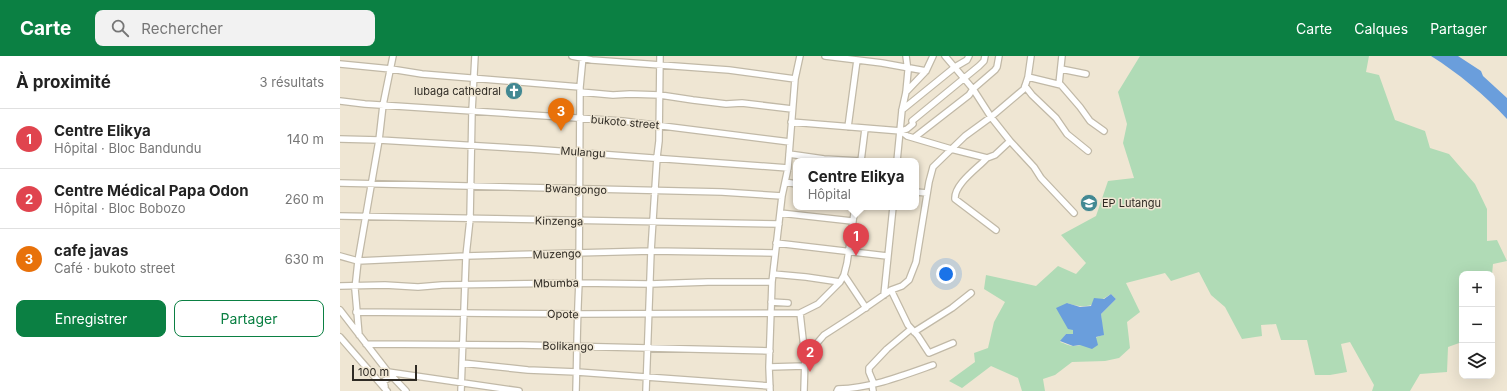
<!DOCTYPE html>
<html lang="fr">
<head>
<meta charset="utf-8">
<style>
	:root { --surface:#fff; --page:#f2f2f2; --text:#222; --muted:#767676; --line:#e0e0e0; --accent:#0b8043 }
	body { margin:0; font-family:Inter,sans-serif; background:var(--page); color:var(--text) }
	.controls { position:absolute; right:12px; bottom:12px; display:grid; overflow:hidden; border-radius:8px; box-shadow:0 4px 16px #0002 }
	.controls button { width:36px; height:36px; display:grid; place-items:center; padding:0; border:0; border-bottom:1px solid var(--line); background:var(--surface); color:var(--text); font:20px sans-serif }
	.scale { position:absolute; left:12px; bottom:10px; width:65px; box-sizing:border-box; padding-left:4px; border:2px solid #2f2b24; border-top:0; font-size:11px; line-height:14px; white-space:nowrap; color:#2f2b24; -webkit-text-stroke:3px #efe6d3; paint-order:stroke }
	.you { position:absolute; left:606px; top:218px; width:14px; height:14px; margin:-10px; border:3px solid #fff; border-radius:50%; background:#1a73e8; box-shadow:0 0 0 6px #1a73e833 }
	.badge { display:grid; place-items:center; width:26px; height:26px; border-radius:50%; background:var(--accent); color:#fff; font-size:13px; font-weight:700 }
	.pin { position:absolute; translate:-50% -33px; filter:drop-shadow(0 1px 2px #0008) }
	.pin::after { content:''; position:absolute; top:21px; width:14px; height:12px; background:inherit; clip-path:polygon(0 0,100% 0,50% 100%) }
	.popup { position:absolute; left:453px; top:102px; width:126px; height:52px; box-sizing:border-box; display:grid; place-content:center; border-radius:8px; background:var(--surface); filter:drop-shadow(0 1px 3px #0005); font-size:13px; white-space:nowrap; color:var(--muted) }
	.popup b { font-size:15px; color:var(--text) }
	.popup::after { content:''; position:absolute; left:50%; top:100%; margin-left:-8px; border:8px solid transparent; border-top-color:var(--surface) }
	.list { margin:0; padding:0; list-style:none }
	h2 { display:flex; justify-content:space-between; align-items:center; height:52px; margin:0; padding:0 16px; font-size:17px }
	h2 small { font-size:13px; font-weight:400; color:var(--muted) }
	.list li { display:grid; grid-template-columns:26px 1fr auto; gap:12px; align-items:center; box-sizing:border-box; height:60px; padding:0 16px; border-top:1px solid var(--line) }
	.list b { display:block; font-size:15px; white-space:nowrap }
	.list p { margin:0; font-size:13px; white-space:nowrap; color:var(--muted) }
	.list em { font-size:13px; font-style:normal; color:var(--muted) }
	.actions { display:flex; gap:8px; padding:12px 16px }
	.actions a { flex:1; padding:9px 0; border:1px solid var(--accent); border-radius:8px; text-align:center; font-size:14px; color:var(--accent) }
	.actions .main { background:var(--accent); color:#fff }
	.icon { flex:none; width:22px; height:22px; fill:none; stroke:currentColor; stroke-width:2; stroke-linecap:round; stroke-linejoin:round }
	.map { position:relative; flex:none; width:1167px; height:335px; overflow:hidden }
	header { display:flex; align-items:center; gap:24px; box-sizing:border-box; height:56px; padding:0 20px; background:var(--accent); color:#fff }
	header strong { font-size:19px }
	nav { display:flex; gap:22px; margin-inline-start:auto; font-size:14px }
	.search { width:280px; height:36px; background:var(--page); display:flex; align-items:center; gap:10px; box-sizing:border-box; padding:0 14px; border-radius:8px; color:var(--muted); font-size:15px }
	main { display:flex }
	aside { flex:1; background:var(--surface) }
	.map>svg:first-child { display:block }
	.green { fill:#b0dbb6; fill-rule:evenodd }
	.water { fill:#6a9edc }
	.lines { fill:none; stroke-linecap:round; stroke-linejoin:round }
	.minor-casing { stroke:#c1b9a7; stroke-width:8 }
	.minor { stroke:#fff; stroke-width:5.5 }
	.labels { text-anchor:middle; stroke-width:3; stroke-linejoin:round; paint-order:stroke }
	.poi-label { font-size:11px; fill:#2f2b24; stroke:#efe6d3; text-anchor:end }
	.street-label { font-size:11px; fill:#2f2b24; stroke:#efe6d3 }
</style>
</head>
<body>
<header>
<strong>Carte</strong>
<div class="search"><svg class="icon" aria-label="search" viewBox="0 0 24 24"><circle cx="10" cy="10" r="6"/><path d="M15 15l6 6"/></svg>Rechercher</div>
<nav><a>Carte</a><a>Calques</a><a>Partager</a></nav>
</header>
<main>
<aside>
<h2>À proximité<small>3 résultats</small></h2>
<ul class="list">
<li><span class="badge" style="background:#e0444e">1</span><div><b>Centre Elikya</b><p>Hôpital · Bloc Bandundu</p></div><em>140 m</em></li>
<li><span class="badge" style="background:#e0444e">2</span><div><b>Centre Médical Papa Odon</b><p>Hôpital · Bloc Bobozo</p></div><em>260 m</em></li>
<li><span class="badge" style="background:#e8710a">3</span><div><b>cafe javas</b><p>Café · bukoto street</p></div><em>630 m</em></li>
</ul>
<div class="actions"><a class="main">Enregistrer</a><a>Partager</a></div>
</aside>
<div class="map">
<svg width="1167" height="335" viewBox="0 0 1167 335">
	<rect width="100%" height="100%" fill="#efe6d3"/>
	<!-- green -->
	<path class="green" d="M800 0H1029L1026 16 1039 19 1055 64 1085 75 1090 92 1109 98 1135 128 1147 153V185L1157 184 1167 205 1153 208 1152 218H1122V286L1108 291 1107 316 1080 318 1070 335H1032L1034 329 1010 286 1001 288 1007 316 990 319H975L967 284H941L936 268 921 269 922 280 902 283 885 251 871 239 859 216 831 225 825 217 786 227 800 256 787 266 790 292 779 302 765 305 732 306 715 319 703 323 705 335H682L678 322 651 310 622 332 609 325 635 306 634 297 648 292 654 266 665 246 644 233 646 219 696 230 718 210 736 218 746 207 721 179 756 160 768 125 794 122 783 87 787 68 778 36ZM771 238 776 243 761 258 763 279C754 281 743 291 733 290 729 290 724 287 720 286L726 278H734L727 247C748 254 753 249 771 238Z"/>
	<!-- water -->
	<path class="water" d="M1091 0H1118L1141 15 1143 20 1167 42V63C1145 39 1118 17 1091 0Z
		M771 238 776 243 761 258 764 279 756 281 758 289 752 293 740 289 733 290 720 285 726 278H733V274L728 273 716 252 727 247 740 251 751 250 754 242 764 243Z"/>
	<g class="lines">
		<defs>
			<path id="minor" d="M232 0 252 4 389 14 455 23
				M485 0 542 7 586 15
				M605 0 633 33 651 61 670 85 694 111 701 122 734 157
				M0 8 51 13 82 18 240 31
				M721 13 746 18
				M688 21 721 29 740 51 750 65 764 75
				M719 28 722 0
				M685 30 692 39 716 62 727 78 748 95
				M240 36 273 39 290 38 320 39 353 44 386 48 402 47 452 53
				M566 36 586 15 593 0
				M0 45 25 48 283 65 450 86
				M562 54 615 11 627 4 629 0
				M451 66 561 75 567 73 573 68 572 65 639 10 644 5 645 0
				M508 71 517 4
				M561 75 567 80 611 93 647 102 655 99 670 85
				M575 81 629 39 633 33 655 14 657 11 659 0
				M0 83 39 84 191 93 448 112
				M449 98 484 103 521 105
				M647 102C638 112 614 128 615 143L656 174
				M521 105 525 73
				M557 105 562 54 566 36 568 15 566 0
				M445 126 456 128
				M0 127 382 136 442 140
				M576 136 587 137
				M440 157 512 165
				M0 160 439 168
				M436 187 547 200
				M0 200 18 205 126 200 311 195 435 197
				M433 218 466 221 500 226
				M504 219 526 252
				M0 230 45 229 78 231 102 229 239 227 310 228 368 226H432
				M551 234 568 269 578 280 589 297 613 287
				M544 239 553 151
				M431 246 448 247
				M0 254 48 316 66 335
				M16 256 237 258 460 257 478 248 500 226 504 219 507 207 515 151
				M460 257 465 301 464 335
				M574 276 612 252 631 237
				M19 279 15 233 18 205 39 84 43 49 53 0
				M0 281 47 335
				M26 288 182 289 430 295
				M465 301 484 279 515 259 551 234 562 230 569 224 576 206 589 126 593 111 625 80 651 61 684 33 688 21 691 0
				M122 307 188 314 237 316 430 330
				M429 311 465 310
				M48 316 179 335
				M532 328 533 335
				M534 328 529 316V312L547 293 571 273
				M45 331 44 325 52 320
				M121 335 126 200 130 163 132 55 135 0
				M236 335C237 299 237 263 239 227L240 31 243 0
				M306 335 311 195 317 101 319 85 320 0
				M430 335 429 311 432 226 442 140 448 112 455 23 460 0
				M497 335 498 333C531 332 562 320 593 309"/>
		</defs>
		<!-- minor casing -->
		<use href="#minor" class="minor-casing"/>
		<!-- minor -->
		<use href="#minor" class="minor"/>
	</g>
	<!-- icons -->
	<defs>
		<symbol id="church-disc" viewBox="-11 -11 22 22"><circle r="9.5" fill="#428892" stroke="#efe6d3"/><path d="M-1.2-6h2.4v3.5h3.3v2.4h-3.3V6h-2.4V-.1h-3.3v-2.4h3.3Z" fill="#fff"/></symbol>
		<symbol id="school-disc" viewBox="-11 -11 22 22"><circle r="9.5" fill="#428892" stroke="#efe6d3"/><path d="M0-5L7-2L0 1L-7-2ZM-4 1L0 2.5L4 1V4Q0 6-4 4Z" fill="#fff"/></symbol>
	</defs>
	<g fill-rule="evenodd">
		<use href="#church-disc" x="164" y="25" width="20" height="20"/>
		<use href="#school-disc" x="739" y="137" width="20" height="20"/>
	</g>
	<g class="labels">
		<!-- poi labels -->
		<g class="poi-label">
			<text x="161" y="39">lubaga cathedral</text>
			<text x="762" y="151" text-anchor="start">EP Lutangu</text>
		</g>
		<!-- street labels -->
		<g class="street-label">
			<text transform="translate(285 66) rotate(5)" y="4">bukoto street</text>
			<text transform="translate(243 96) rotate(4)" y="4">Mulangu</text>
			<text transform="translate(236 133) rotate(2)" y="4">Bwangongo</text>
			<text transform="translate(219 165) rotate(1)" y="4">Kinzenga</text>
			<text transform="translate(217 198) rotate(-2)" y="4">Muzengo</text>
			<text transform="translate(216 227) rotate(-1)" y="4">Mbumba</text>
			<text transform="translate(223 258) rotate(1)" y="4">Opote</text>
			<text transform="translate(228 290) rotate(1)" y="4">Bolikango</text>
		</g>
	</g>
</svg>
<div class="controls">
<button>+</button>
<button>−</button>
<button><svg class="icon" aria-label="layers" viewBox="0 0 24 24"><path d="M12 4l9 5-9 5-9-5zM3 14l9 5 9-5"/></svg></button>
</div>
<div class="scale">100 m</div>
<div class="you"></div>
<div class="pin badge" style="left:516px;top:200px;background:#e0444e">1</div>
<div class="popup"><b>Centre Elikya</b>Hôpital</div>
<div class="pin badge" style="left:470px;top:316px;background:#e0444e">2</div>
<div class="pin badge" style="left:221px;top:75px;background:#e8710a">3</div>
</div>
</main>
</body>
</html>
